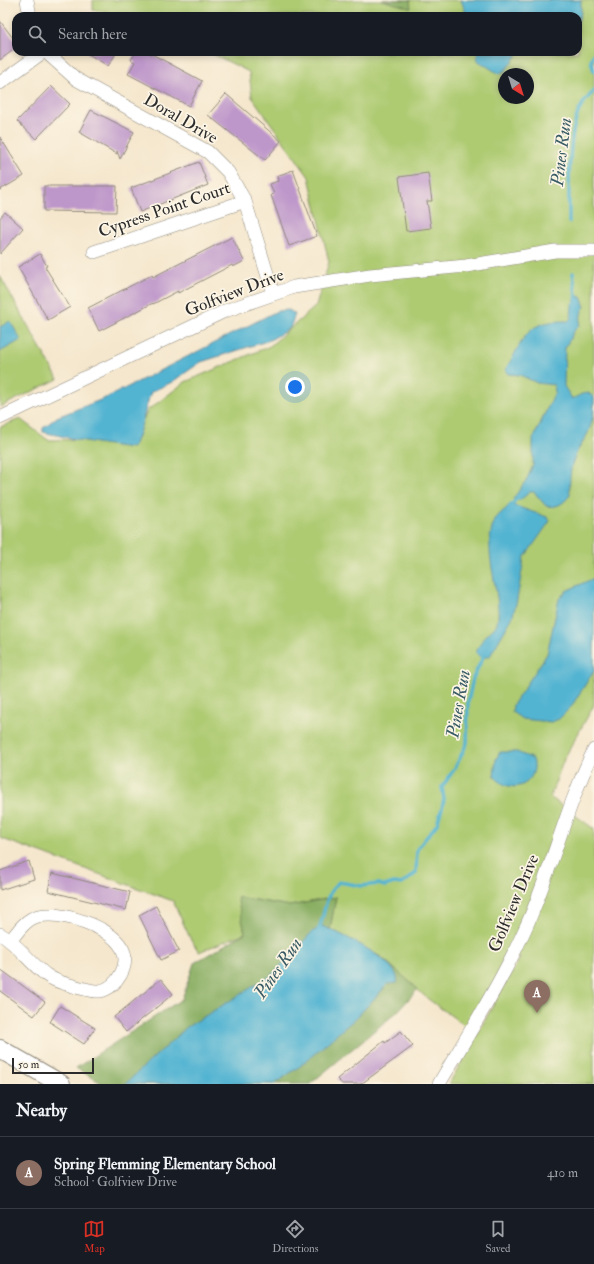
<!DOCTYPE html>
<html lang="en">
<head>
<meta charset="utf-8">
<style>
	:root { --surface:#171b24; --page:#20242c; --text:#f1f3f6; --muted:#9ea1a6; --line:#363941; --accent:#d93025 }
	body { margin:0; font-family:"IM FELL Double Pica",serif; background:var(--page); color:var(--text) }
	.compass { position:absolute; left:498px; top:68px; width:36px; height:36px; border-radius:50%; background:var(--surface); box-shadow:0 2px 6px #0003; rotate:142deg }
	.scale { position:absolute; left:12px; bottom:10px; width:82px; box-sizing:border-box; padding-left:4px; border:2px solid #2b2b2b; border-top:0; font-size:11px; line-height:14px; white-space:nowrap; color:#2b2b2b; -webkit-text-stroke:3px #fcf5e5; paint-order:stroke }
	.you { position:absolute; left:295px; top:387px; width:14px; height:14px; margin:-10px; border:3px solid #fff; border-radius:50%; background:#1a73e8; box-shadow:0 0 0 6px #1a73e833 }
	.badge { display:grid; place-items:center; width:26px; height:26px; border-radius:50%; background:var(--accent); color:#fff; font-size:13px; font-weight:700 }
	.pin { position:absolute; translate:-50% -33px; filter:drop-shadow(0 1px 2px #0008) }
	.pin::after { content:''; position:absolute; top:21px; width:14px; height:12px; background:inherit; clip-path:polygon(0 0,100% 0,50% 100%) }
	.list { margin:0; padding:0; list-style:none }
	h2 { display:flex; justify-content:space-between; align-items:center; height:52px; margin:0; padding:0 16px; font-size:17px }
	h2 small { font-size:13px; font-weight:400; color:var(--muted) }
	.list li { display:grid; grid-template-columns:26px 1fr auto; gap:12px; align-items:center; box-sizing:border-box; height:72px; padding:0 16px; border-top:1px solid var(--line) }
	.list b { display:block; font-size:15px; white-space:nowrap }
	.list p { margin:0; font-size:13px; white-space:nowrap; color:var(--muted) }
	.list em { font-size:13px; font-style:normal; color:var(--muted) }
	.icon { flex:none; width:22px; height:22px; fill:none; stroke:currentColor; stroke-width:2; stroke-linecap:round; stroke-linejoin:round }
	.map { position:relative; flex:none; width:594px; height:1084px; overflow:hidden }
	.search { position:absolute; background:var(--surface); box-shadow:0 2px 6px #0003; left:12px; right:12px; top:12px; height:44px; display:flex; align-items:center; gap:10px; box-sizing:border-box; padding:0 14px; border-radius:12px; color:var(--muted); font-size:15px }
	.sheet { height:124px; background:var(--surface) }
	nav { display:flex; justify-content:space-around; align-items:center; box-sizing:border-box; height:56px; border-top:1px solid var(--line); background:var(--surface); font-size:11px; color:var(--muted) }
	nav a { display:grid; justify-items:center; gap:2px }
	nav .on { color:var(--accent) }
	.map>svg:first-child { display:block }
	.green { fill:#aecb72; stroke:#6c7b4e; fill-rule:evenodd }
	.forest { fill:#8aaf64; stroke:#5a6d48 }
	.water { fill:#53b4d2; stroke:#3f707e }
	.lines { fill:none; stroke-linecap:round; stroke-linejoin:round }
	.stream { stroke:#53b4d2; stroke-width:3.5 }
	.building { fill:#be97ca }
	.street-casing { stroke:#90897c; stroke-width:14 }
	.secondary-casing { stroke:#90897c; stroke-width:20 }
	.street { stroke:#fff; stroke-width:13 }
	.secondary { stroke:#fff; stroke-width:18 }
	.labels { text-anchor:middle; stroke-width:3.5; stroke-linejoin:round; paint-order:stroke }
	.street-label { font-size:17px; fill:#2b2b2b; stroke:#fcf5e5 }
	.water-label { font-size:18px; font-style:italic; fill:#395b65; stroke:#fcf5e5 }
</style>
</head>
<body>
<div class="map">
<svg width="594" height="1084" viewBox="0 0 594 1084">
	<rect width="100%" height="100%" fill="#fcf5e5"/>
	<filter id="ink" filterUnits="userSpaceOnUse"><feTurbulence type="fractalNoise" baseFrequency=".025" numOctaves="2"/><feDisplacementMap in="SourceGraphic" scale="8" xChannelSelector="R" yChannelSelector="G"/><feConvolveMatrix kernelMatrix="1 2 1 2 8 2 1 2 1" color-interpolation-filters="sRGB"/></filter>
	<filter id="wash" filterUnits="userSpaceOnUse"><feTurbulence type="fractalNoise" baseFrequency=".012" numOctaves="4" result="noise"/><feDisplacementMap in="SourceGraphic" scale="16" xChannelSelector="R" yChannelSelector="G"/><feGaussianBlur stdDeviation="0.9" result="paint"/><feColorMatrix in="noise" values="0 0 0 0 0 0 0 0 0 0 0 0 0 0 0 0 0 1.4 0 .05"/><feComposite in="paint" operator="in"/></filter>
	<g filter="url(#wash)">
		<rect width="100%" height="100%" fill="#f5e7cd"/>
		<!-- green -->
		<path class="green" d="M93 0H594V705L564 759 550 797 594 829V1084H449L520 958 512 955 471 1030 428 999 384 960 330 929 336 897 290 906 238 897 245 933 199 952 190 938 173 901 0 838V427L20 419 48 440 94 439 130 445 148 410 185 382 270 346 316 306 329 262 309 177 252 97 249 72 209 52H578V16H120L93 10ZM504 74H528V98H504Z
			M0 276 58 379 0 407Z"/>
		<!-- forest -->
		<path class="forest" d="M381 0H410L411 8Z
			M237 897 290 906 336 897 330 929 381 957 418 989 397 1012 310 1084H103L76 1068 182 999 194 963 245 933Z"/>
		<!-- water -->
		<path class="water" d="M461 0H581V13L578 22V16H467Z
			M478 52H519L506 70 499 74 477 60Z
			M578 296 581 297 585 307 582 310 579 326 574 331 565 348 564 386 572 399 582 394 589 393 594 398C594 410 593 422 588 433 585 439 580 445 577 452 570 465 569 481 570 495 563 504 557 508 546 506L534 492H530L520 500 513 499 527 479 533 465V439L555 392 554 385 537 383 520 375 508 374 505 370C525 339 524 320 568 321L571 318 572 304Z
			M289 310 295 314 290 328 282 333 270 340 201 362 172 382 151 392C144 411 142 430 133 448 103 445 72 439 43 432V428L57 417 108 397 277 311Z
			M10 321 21 340 0 352V327Z
			M510 504 547 517 550 521 524 558 517 600 512 618 490 656 482 658 476 653C478 648 481 641 485 637 491 629 498 628 498 617 500 587 481 550 495 520 498 514 506 510 510 504Z
			M594 578V671L571 707 559 719 551 722 522 719 512 712 513 705 547 654 559 599 566 591Z
			M500 752H517L533 759C540 781 513 799 494 776L496 759Z
			M322 926C338 932 404 963 397 983L388 984 385 987 357 1017 299 1067 274 1084H125L187 1027 272 975 312 932Z"/>
		<g class="lines">
			<!-- stream -->
			<path class="stream" d="M594 54 591 61 594 71
				M569 222C569 194 567 130 581 107 584 100 590 97 594 90
				M573 273 577 303
				M509 508 518 497
				M318 931C326 914 323 896 339 882L362 886 378 884 385 886 394 883 402 884 416 873 417 849 437 824 442 808 444 799 442 787 455 768 467 743 468 702 473 678 484 655"/>
		</g>
		<g id="blocks">
			<!-- building -->
			<path class="building" d="M0 21 16 42V48L0 60Z
				M85 52H117L108 66Z
				M136 52H148L202 81 189 106 128 74 135 62 131 60Z
				M51 86 70 104 36 139 17 121Z
				M226 94 281 141 265 160 208 115Z
				M91 110 134 132 120 159 117 151V154L79 132Z
				M0 137 24 176 0 190Z
				M199 162 208 185 140 212 131 188Z
				M293 170 317 236 289 246 271 195 274 194 270 184 278 181 277 176Z
				M428 173 432 201H427L431 228 406 231 399 177Z
				M44 186H117L116 212 44 211Z
				M5 212 23 228 0 254V218Z
				M232 237 244 261 233 267 232 265 178 293V291L153 304V303L99 331 88 308 140 281 152 275 153 277Z
				M40 254 47 266 45 267 70 307 48 320 18 267Z
				M29 861 34 879 0 890V871Z
				M52 873 130 892 126 910 48 891Z
				M156 906 179 951 161 960 139 915Z
				M0 969 45 1002 34 1016 0 991Z
				M161 979 173 994 126 1032 114 1017Z
				M60 1006 95 1028 84 1044 50 1022Z
				M401 1031 413 1046 361 1084H342L337 1079 384 1041 385 1043Z"/>
		</g>
	</g>
	<g filter="url(#ink)">
		<use href="#blocks" fill-opacity="0" stroke="#90897c" stroke-width="1"/>
		<g class="lines">
			<defs>
				<path id="street" d="M27 0 30 16
					M46 52 76 79 208 152 228 172 245 201 273 293
					M0 83 43 52
					M94 252 245 201
					M0 418 225 311 294 287 370 275 466 266 555 251H594
					M0 934C18 944 29 962 45 974 51 979 62 983 70 985 76 987 94 992 100 991 117 988 131 964 122 948 109 926 63 911 38 916 26 919 18 931 11 940
					M439 1084C469 1033 502 981 526 927 552 869 566 807 594 750"/>
				<path id="secondary" d="M0 1049 61 1084"/>
			</defs>
			<!-- street casing -->
			<use href="#street" class="street-casing"/>
			<!-- secondary casing -->
			<use href="#secondary" class="secondary-casing"/>
			<!-- street -->
			<use href="#street" class="street"/>
			<!-- secondary -->
			<use href="#secondary" class="secondary"/>
		</g>
	</g>
	<g class="labels">
		<!-- street labels -->
		<g class="street-label">
			<text transform="translate(181 118) rotate(30)" y="6">Doral Drive</text>
			<text transform="translate(164 209) rotate(-19)" y="6">Cypress Point Court</text>
			<text transform="translate(234 292) rotate(-21)" y="6">Golfview Drive</text>
			<text transform="translate(513 903) rotate(-67)" y="6">Golfview Drive</text>
		</g>
		<!-- water labels -->
		<g class="water-label">
			<text transform="translate(561 152) rotate(-83)" y="6">Pines Run</text>
			<text transform="translate(458 704) rotate(-80)" y="6">Pines Run</text>
			<text transform="translate(278 968) rotate(-55)" y="6">Pines Run</text>
		</g>
	</g>
</svg>
<svg class="compass" viewBox="-18 -18 36 36"><path d="M0-13l5 13h-10z" fill="#e53935"/><path d="M0 13l5-13h-10z" fill="#9ea1a6"/></svg>
<div class="scale">50 m</div>
<div class="you"></div>
<div class="pin badge" style="left:537px;top:1013px;background:#8d6e63">A</div>
<div class="search"><svg class="icon" aria-label="search" viewBox="0 0 24 24"><circle cx="10" cy="10" r="6"/><path d="M15 15l6 6"/></svg>Search here</div>
</div>
<section class="sheet">
<h2>Nearby<small></small></h2>
<ul class="list">
<li><span class="badge" style="background:#8d6e63">A</span><div><b>Spring Flemming Elementary School</b><p>School · Golfview Drive</p></div><em>410 m</em></li>
</ul>
</section>
<nav>
<a class="on"><svg class="icon" aria-label="map" viewBox="0 0 24 24"><path d="M3 6l6-2 6 2 6-2v14l-6 2-6-2-6 2zM9 4v14M15 6v14"/></svg>Map</a>
<a><svg class="icon" aria-label="directions" viewBox="0 0 24 24"><path d="M12 3l9 9-9 9-9-9zM9 14v-3h6M13 9l2 2-2 2"/></svg>Directions</a>
<a><svg class="icon" aria-label="saved" viewBox="0 0 24 24"><path d="M7 4h10v16l-5-4-5 4z"/></svg>Saved</a>
</nav>
</body>
</html>
